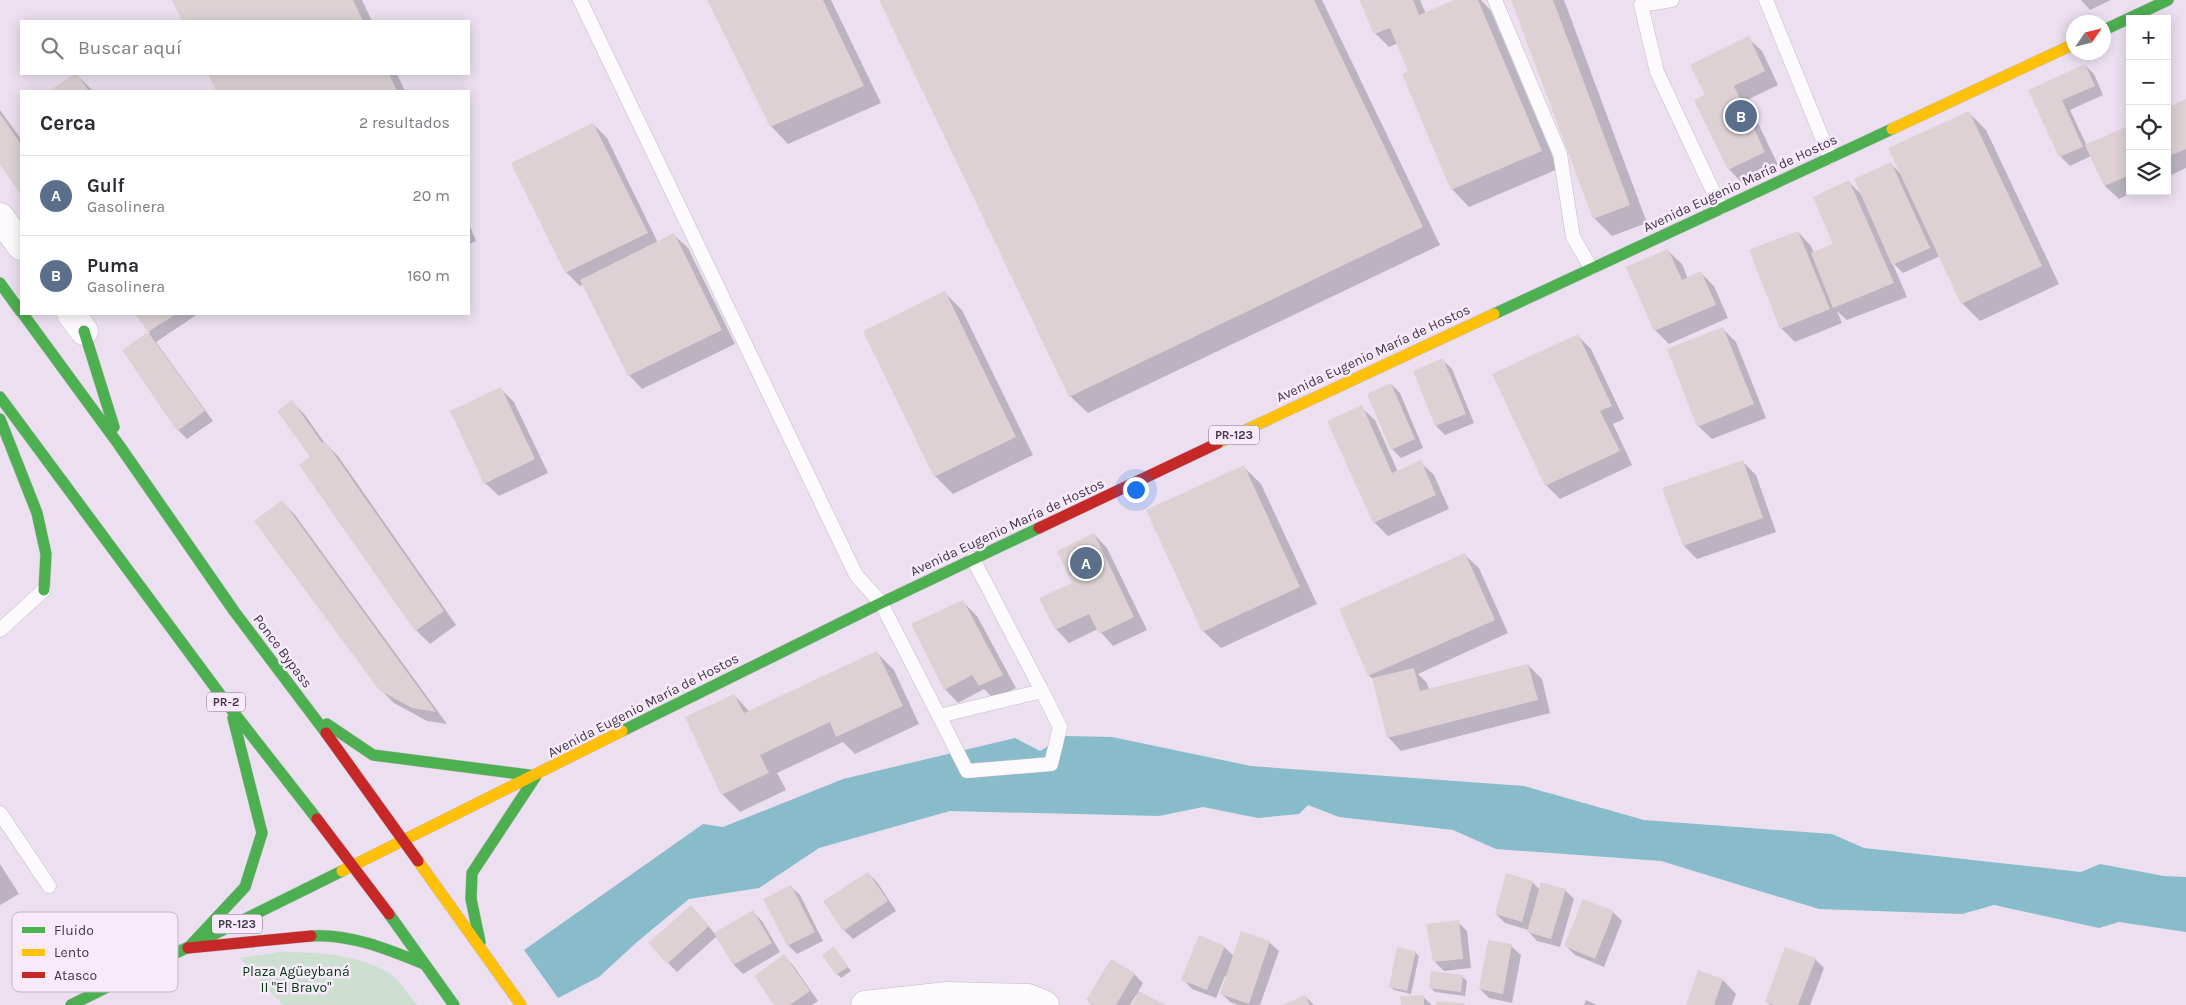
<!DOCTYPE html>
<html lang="es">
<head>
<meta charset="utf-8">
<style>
	:root { --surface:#fff; --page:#f2f2f3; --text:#2b2b33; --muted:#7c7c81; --line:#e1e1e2; --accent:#7e7380 }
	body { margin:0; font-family:Karla,sans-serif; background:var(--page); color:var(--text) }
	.controls { position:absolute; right:15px; top:15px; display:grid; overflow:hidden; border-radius:0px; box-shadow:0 2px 12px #0003 }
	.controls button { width:45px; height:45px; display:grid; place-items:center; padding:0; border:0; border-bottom:1px solid var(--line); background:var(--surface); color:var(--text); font:25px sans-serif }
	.compass { position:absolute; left:2066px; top:15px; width:45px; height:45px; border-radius:50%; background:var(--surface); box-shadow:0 2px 12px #0003; rotate:55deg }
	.you { position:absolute; left:1135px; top:489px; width:18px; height:18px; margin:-12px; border:4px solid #fff; border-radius:50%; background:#1a73e8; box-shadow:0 0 0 8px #1a73e833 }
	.badge { display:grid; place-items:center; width:32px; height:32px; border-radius:50%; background:var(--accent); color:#fff; font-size:16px; font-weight:700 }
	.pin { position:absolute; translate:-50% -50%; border:2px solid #fff; box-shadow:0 1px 5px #0006 }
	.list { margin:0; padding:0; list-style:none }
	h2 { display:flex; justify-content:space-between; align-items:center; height:65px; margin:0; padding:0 20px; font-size:21px }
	h2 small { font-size:16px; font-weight:400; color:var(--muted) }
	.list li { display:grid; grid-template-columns:32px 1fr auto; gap:15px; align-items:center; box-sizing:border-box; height:80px; padding:0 20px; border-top:1px solid var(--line) }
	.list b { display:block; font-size:19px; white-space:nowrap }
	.list p { margin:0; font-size:16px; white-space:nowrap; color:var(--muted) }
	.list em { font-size:16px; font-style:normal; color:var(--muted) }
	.icon { flex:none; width:28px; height:28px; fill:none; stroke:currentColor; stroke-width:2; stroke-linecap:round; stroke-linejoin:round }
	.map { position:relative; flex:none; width:2186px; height:1005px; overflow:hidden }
	.search { position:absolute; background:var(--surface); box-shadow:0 2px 12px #0003; left:20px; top:20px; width:450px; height:55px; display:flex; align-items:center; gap:12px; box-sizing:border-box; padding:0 18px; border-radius:0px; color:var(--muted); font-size:19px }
	.panel { position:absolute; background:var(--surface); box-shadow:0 2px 12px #0003; left:20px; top:90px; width:450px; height:225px; border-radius:0px }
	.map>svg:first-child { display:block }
	.green { fill:#cddfd0 }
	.water { fill:#89bccb }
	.shadow { fill:#0003 }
	.building { fill:#ddd1d4 }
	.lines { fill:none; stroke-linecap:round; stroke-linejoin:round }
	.lane-casing { stroke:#c4bbc8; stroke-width:15 }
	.street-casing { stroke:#c4bbc8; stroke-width:29 }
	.fast-casing { stroke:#c4bbc8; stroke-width:12 }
	.slow-casing { stroke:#c4bbc8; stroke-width:12 }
	.jam-casing { stroke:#c4bbc8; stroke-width:12 }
	.lane { stroke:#fcfafd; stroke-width:14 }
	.street { stroke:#fcfafd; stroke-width:28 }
	.fast { stroke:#4caf50; stroke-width:11 }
	.slow { stroke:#ffc107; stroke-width:11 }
	.jam { stroke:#c62828; stroke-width:11 }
	.labels { text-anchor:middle; stroke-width:5; stroke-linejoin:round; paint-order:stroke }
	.shield { fill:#f7eafb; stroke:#786e7b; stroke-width:1 }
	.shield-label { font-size:12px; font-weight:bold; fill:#423944 }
	.street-label { font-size:14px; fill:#423944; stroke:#f7eafb }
	.park-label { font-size:14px; fill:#01380d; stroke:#f7eafb }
	.key { fill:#f7eafb; stroke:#c1b5c4; stroke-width:1 }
	.key-label { font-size:14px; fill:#423944 }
</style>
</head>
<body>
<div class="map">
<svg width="2186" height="1005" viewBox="0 0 2186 1005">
	<rect width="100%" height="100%" fill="#ece0f0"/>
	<!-- green -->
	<path class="green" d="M280 952C317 952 360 954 392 975 401 982 409 996 417 1005H283L240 958Z"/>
	<!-- water -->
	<path class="water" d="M1065 736 1112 737 1251 766 1524 786 1644 820 1832 834 1864 848 2081 872 2100 864 2164 876 2186 877V932L2119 922 2099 928 1994 905 1962 914 1819 909 1661 861 1496 849 1453 830 1339 817 1308 805 1299 814 1258 818 1203 807 1159 816 950 811 819 848 759 888 689 899 637 942 599 977 558 998 524 950 703 824 723 827 843 779 1015 738 1040 751Z"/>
	<!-- shadow -->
	<path class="shadow" d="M174 0H362L372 21H184Z
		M708 0H831L881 103 788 144 771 126Z
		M880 0H1322L1440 245 1088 413 1070 396Z
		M1361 0H1420L1426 14 1458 0H1481L1491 11 1558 169 1469 207 1452 189 1398 43 1389 47 1375 33Z
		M1512 0H1564L1647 223 1612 236 1594 218Z
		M2081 0H2111L2090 10Z
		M1748 38 1762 51 1778 85 1747 100 1778 165 1742 183 1729 169 1706 96Z
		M2085 65 2094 74 2103 95 2070 110 2087 146 2130 126V191H2136L2119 199 2105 186 2091 156 2070 166 2061 157 2030 90Z
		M76 74 93 91H51Z
		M209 74H397L405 91H217Z
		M2186 101V168L2167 177V109Z
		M0 110 21 139V193L0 163Z
		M1968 112 1986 130 2059 284 1980 321 1962 303 1940 256 1903 273 1892 262 1907 297 1847 320 1837 311 1842 323 1795 342 1781 328 1798 232 1811 246 1814 253 1834 245 1848 181 1862 195 1891 164 1902 175Z
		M593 124 607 138 658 243 674 235 688 248 735 344 642 389 629 375 583 284 580 286 566 272Z
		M469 224 476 241 469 244Z
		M1668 251 1682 264 1688 279 1701 273 1714 286 1728 318 1669 344 1655 330Z
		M945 293 962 310 1033 455 953 494 935 476Z
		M137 314H198L156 342 213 421 187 439 178 430 124 350 150 333Z
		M1723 329 1736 342 1766 418 1712 439 1698 426Z
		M1577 335 1591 349 1624 419 1613 424 1632 465 1560 499 1546 485Z
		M1443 360 1452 369 1474 423 1445 435 1436 426 1414 372Z
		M1391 384 1400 393 1423 448 1401 458 1392 449Z
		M501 389 514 402 548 473 499 496 485 483Z
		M292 402 305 415 324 442 338 456 456 625 430 644 416 630 311 457Z
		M1361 407 1375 420 1398 472 1420 462 1434 475 1449 509 1388 536 1374 522Z
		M1742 461 1756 475 1776 532 1697 559 1684 546Z
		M1244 467 1261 484 1317 604 1221 648 1203 631Z
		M282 502 295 515 447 724 427 721 394 703 380 689Z
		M1094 534 1107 548 1147 630 1113 646 1098 629 1069 643 1056 629Z
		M1465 555 1479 568 1508 633 1418 674 1427 683 1429 690 1528 665 1542 679 1550 713 1401 751 1388 737 1374 680 1369 676 1340 610Z
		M963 602 977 616 1016 688 994 699 984 689 958 703 945 689Z
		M877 653 894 670 919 724 855 754 843 742 777 773 786 790 740 812 722 794 734 695 750 712Z
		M0 864 19 894 0 905Z
		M868 873 877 882 896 911 853 939 844 930 825 902Z
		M1532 882 1540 890H1565L1574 899 1560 947 1537 941 1528 931 1529 930 1505 923 1496 914Z
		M790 886 800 895 823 941 797 954 788 945Z
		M753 912 762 921 780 952 743 974 734 965 717 936 677 972 668 963 700 916 715 934Z
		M1613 912 1622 921 1604 967 1575 955 1566 946Z
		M1458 922 1467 931 1471 968 1444 971 1435 962Z
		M1269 942 1279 951 1260 1005H1238L1230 1002 1221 993 1227 977 1225 976 1216 998 1192 989 1183 979 1224 947 1234 956Z
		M1511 946 1521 955 1512 1003 1489 998 1480 989Z
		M834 948 851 971 841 978 837 974Z
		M1415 952 1419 956 1411 994 1394 990 1390 986Z
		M784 956 793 965 818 1001 812 1005H776Z
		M1815 959 1824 968 1810 1005H1770L1766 1001Z
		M1111 960 1134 974 1143 983 1138 992 1163 1005H1133L1138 996 1136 995 1130 1005H1092L1087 1000Z
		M1462 976 1467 981 1465 996 1435 992 1431 988Z
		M1723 980 1736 994 1732 1005H1687Z
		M1305 996 1314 1005H1285Z
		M1423 997 1432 1005H1402Z
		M1586 1000 1597 1005H1584Z"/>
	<!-- building -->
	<path class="building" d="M172 0H353L363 21H182Z
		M707 0H823L864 86 770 127Z
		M879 0H1314L1423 227 1069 397Z
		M1359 0H1413L1419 15 1454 0H1478L1542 151 1451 190 1402 74 1408 71 1390 28 1374 34Z
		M1511 0H1553L1630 205 1593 219Z
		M1749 36 1765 71 1734 86 1765 152 1728 170 1694 100 1705 95 1690 65Z
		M2085 64 2095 86 2062 100 2083 147 2059 157 2028 90Z
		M74 74H77L89 91H49Z
		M208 74H389L397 91H216Z
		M2186 99V149L2167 157V108Z
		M1969 111 2042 266 1961 304 1888 148Z
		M0 114 21 144V195L0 165Z
		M593 123 648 233 565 273 511 163Z
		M2130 125V175L2104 186 2085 145Z
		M1891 162 1930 248 1892 265 1854 179Z
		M1849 180 1894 283 1833 308 1811 253 1833 244 1813 197Z
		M1798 231 1830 309 1780 329 1749 250Z
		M674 233 722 330 628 376 580 280Z
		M1668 249 1682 280 1701 271 1716 305 1654 331 1626 267Z
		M945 291 1016 437 934 477 863 331Z
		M135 314H176L148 332 205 411 177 431 122 350 148 332Z
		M1723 327 1754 404 1697 427 1667 349Z
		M1578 334 1612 406 1600 411 1620 451 1545 486 1492 374Z
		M1443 358 1466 414 1435 426 1413 371Z
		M1391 383 1415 439 1391 450 1367 394Z
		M501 387 535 459 484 484 450 411Z
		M292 400 322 443 325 441 444 611 415 631 299 465 310 457 277 411Z
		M1362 405 1392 473 1421 460 1436 495 1373 523 1327 421Z
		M1743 460 1763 518 1683 546 1662 488Z
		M1244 465 1300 587 1202 632 1146 510Z
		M282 500 436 712 412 708 379 690 254 521Z
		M1094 533 1134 617 1099 634 1089 614 1055 630 1039 598 1072 583 1057 551Z
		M1465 553 1495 620 1368 676 1339 609Z
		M963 600 1003 675 979 686 972 675 944 690 911 624Z
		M877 651 903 706 836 737 830 722 760 755 769 773 721 795 685 717 734 694 744 713Z
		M1528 664 1538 700 1387 738 1372 678 1414 668 1420 691Z
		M868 872 888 901 843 931 823 901Z
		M1506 873 1533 881 1522 922 1495 914Z
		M1541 882 1566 889 1551 939 1527 932Z
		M791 885 815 932 787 946 763 899Z
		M1583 899 1614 911 1595 959 1564 946Z
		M691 905 709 926 667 964 648 943Z
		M753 910 772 943 733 965 714 933Z
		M1459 920 1463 959 1433 962 1426 924Z
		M1241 931 1270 941 1249 1004 1220 994Z
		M1199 935 1225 946 1207 990 1181 980Z
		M1488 940 1512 944 1503 994 1479 989Z
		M834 946 848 967 836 975 822 955Z
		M1397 947 1416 951 1407 991 1389 987Z
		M1785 947 1816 958 1798 1005H1774L1765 1002Z
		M784 954 810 991 790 1005H774L754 976Z
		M1111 959 1135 973 1116 1005H1093L1086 1000Z
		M1698 970 1723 979 1714 1005H1686Z
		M1431 971 1463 975 1461 992 1429 988Z
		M1139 991 1166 1005H1132Z
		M1305 995 1310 1005H1282Z
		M1424 995V1005H1401L1400 996Z
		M1436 1001 1465 1003V1005H1436Z"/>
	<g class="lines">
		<defs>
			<path id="lane" d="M580 0 856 575 881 603 939 716 1042 691 973 559
				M1495 0 1560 154 1573 237 1591 268
				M1672 0 1641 5 1657 72 1721 208
				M1766 0 1830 157
				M0 630 44 590
				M939 716 967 771 1051 764 1060 727 1042 691
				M0 813 49 886"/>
			<path id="street" d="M0 217 21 246
				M71 314 84 331
				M865 1005 947 996 1028 998 1045 1005"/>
			<path id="fast" d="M2104 30 2168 0
				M0 283 21 312
				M23 314 119 445 234 611 326 733
				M1494 314 1892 129
				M84 331 114 427
				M0 397 231 709 317 819
				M0 419 37 513 46 554 44 590
				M327 724 373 755 536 776 472 873 471 899 480 942
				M622 731 881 603 1039 528
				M389 914 454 1005
				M311 936C349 933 390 950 424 964
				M188 948 245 887 262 833 233 718
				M71 1005 342 871"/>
			<path id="slow" d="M1892 129 2074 44
				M1218 443 1494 314
				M418 861 521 1005
				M342 871 622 731"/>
			<path id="jam" d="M1039 528 1218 443
				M326 733 418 861
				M317 819 389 914
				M188 948 311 936"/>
		</defs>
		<!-- lane casing -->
		<use href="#lane" class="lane-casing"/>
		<!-- street casing -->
		<use href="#street" class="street-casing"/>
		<!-- fast casing -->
		<use href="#fast" class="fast-casing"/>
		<!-- slow casing -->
		<use href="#slow" class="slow-casing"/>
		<!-- jam casing -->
		<use href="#jam" class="jam-casing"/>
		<!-- lane -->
		<use href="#lane" class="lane"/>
		<!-- street -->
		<use href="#street" class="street"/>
		<!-- fast -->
		<use href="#fast" class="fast"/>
		<!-- slow -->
		<use href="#slow" class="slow"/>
		<!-- jam -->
		<use href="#jam" class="jam"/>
	</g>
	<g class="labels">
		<!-- shield labels -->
		<g class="shield">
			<rect x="1209" y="425.5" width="50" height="19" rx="4"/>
			<rect x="207" y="692.5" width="38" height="19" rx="4"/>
			<rect x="212" y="914.5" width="50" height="19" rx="4"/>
		</g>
		<g class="shield-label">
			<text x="1234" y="439">PR-123</text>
			<text x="226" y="706">PR-2</text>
			<text x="237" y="928">PR-123</text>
		</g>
		<!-- street labels -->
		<g class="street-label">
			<text transform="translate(1740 183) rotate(-25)" y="5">Avenida Eugenio María de Hostos</text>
			<text transform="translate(1373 353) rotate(-25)" y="5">Avenida Eugenio María de Hostos</text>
			<text transform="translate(1007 527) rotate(-25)" y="5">Avenida Eugenio María de Hostos</text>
			<text transform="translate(283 651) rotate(53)" y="5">Ponce Bypass</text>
			<text transform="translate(643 705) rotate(-27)" y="5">Avenida Eugenio María de Hostos</text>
		</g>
		<!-- park labels -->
		<g class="park-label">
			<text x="296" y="976">Plaza Agüeybaná<tspan x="296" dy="16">II "El Bravo"</tspan></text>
		</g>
	</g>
	<!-- legend -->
	<rect x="12" y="912" width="166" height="80" rx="8" class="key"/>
	<rect x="22" y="927" width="23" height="6" fill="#4caf50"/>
	<rect x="22" y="949" width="23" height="7" fill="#ffc107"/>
	<rect x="22" y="972" width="23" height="6" fill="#c62828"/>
	<g class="key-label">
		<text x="54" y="935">Fluido</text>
		<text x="54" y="957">Lento</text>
		<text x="54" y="980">Atasco</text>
	</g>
</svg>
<div class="controls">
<button>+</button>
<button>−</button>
<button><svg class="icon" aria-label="locate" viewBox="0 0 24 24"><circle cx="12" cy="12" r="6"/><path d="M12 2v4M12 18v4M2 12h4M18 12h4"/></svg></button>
<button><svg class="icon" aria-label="layers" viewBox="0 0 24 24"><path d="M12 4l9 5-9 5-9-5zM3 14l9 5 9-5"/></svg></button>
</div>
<svg class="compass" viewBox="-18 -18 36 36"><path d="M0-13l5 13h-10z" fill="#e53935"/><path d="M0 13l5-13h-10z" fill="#7c7c81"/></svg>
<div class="you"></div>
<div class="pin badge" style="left:1086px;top:563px;background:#5c6f8a">A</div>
<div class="pin badge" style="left:1741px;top:116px;background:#5c6f8a">B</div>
<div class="search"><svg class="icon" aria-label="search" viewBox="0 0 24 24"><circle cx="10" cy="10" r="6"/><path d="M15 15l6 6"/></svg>Buscar aquí</div>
<section class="panel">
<h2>Cerca<small>2 resultados</small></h2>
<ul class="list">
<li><span class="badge" style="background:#5c6f8a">A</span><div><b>Gulf</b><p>Gasolinera</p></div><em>20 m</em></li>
<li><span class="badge" style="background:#5c6f8a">B</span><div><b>Puma</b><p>Gasolinera</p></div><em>160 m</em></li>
</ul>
</section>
</div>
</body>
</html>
